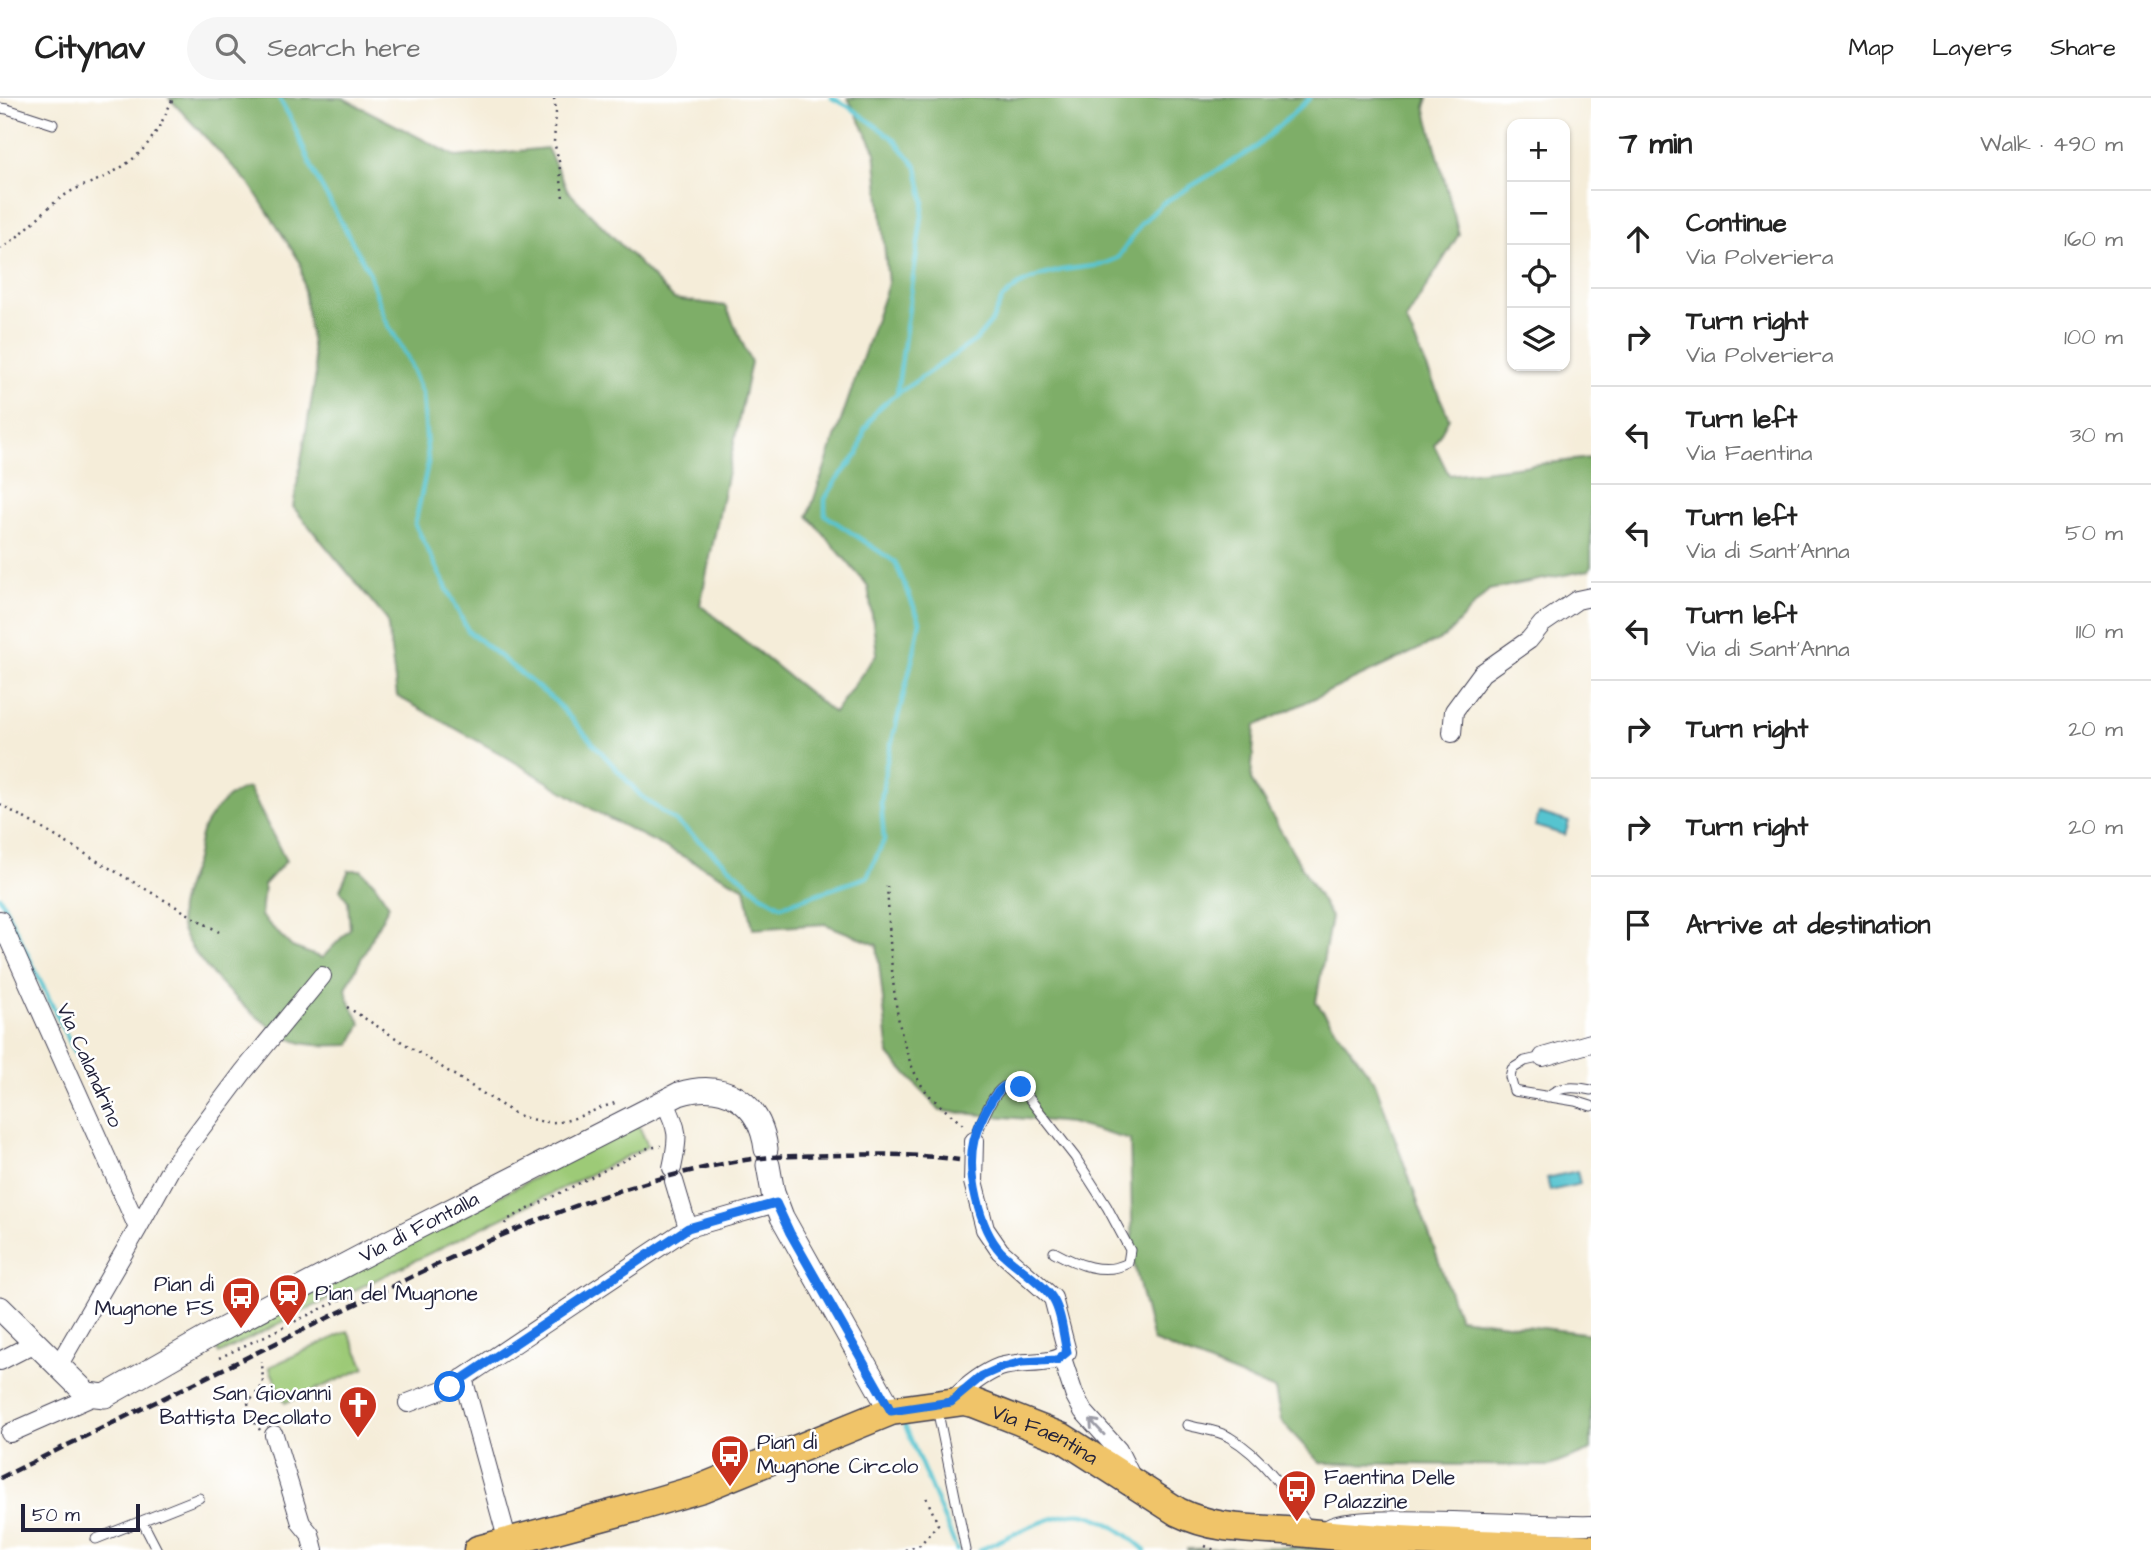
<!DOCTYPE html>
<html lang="en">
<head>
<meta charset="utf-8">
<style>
	:root { --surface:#fff; --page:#f6f6f6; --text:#222; --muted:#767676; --line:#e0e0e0 }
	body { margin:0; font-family:"Architects Daughter",sans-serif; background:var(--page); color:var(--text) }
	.controls { position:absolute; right:21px; top:21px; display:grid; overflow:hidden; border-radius:14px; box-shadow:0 2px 5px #0004 }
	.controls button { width:63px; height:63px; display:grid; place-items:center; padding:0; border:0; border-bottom:2px solid var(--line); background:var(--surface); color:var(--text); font:35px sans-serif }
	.scale { position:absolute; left:21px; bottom:18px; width:119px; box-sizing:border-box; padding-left:7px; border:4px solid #22223b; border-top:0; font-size:19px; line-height:24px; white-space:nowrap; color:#22223b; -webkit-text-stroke:5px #fff; paint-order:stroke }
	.stop { position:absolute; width:21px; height:21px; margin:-16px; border:5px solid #1a73e8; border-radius:50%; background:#fff }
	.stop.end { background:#1a73e8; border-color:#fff; box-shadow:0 2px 7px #0008 }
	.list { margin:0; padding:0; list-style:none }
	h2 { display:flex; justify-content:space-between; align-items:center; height:91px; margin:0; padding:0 28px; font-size:30px }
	h2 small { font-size:23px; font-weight:400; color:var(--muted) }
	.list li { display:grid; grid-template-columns:46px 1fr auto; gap:21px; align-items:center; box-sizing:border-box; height:98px; padding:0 28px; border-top:2px solid var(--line) }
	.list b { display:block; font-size:26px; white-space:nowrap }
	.list p { margin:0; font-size:23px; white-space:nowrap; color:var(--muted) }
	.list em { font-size:23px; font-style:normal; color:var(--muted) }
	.icon { flex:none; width:38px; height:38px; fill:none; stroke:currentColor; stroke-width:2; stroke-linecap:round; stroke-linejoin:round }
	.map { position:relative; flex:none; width:1591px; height:1452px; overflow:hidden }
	header { display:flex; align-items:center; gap:42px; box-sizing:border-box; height:98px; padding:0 35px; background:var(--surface); border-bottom:2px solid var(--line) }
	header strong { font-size:33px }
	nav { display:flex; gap:38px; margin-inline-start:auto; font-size:24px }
	.search { width:490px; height:63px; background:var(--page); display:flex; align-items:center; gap:18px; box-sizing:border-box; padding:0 24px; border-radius:38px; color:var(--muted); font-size:26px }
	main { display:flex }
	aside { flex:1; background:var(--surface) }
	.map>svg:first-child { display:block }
	.green { fill:#9dca77; stroke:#607659; stroke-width:2 }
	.forest { fill:#7eae68; stroke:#506852; stroke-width:2 }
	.water { fill:#57c4d0; stroke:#3c7386; stroke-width:2 }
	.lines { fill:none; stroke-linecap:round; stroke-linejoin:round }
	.stream { stroke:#57c4d0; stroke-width:4.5 }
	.service-casing { stroke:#424053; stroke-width:11 }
	.minor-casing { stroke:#424053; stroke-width:20 }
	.tertiary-casing { stroke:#424053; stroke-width:25 }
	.primary-casing { stroke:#424053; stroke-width:31 }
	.path { stroke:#424053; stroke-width:2.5; stroke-dasharray:2 5; stroke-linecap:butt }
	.service { stroke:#fff; stroke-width:9 }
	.minor { stroke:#fff; stroke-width:18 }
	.tertiary { stroke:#fff; stroke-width:23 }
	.primary { stroke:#f0c469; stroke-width:28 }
	.rail { stroke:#22223b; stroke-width:4.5; stroke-dasharray:10 5; stroke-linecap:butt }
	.oneway { stroke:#9c9ca7 }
	.route { stroke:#1a73e8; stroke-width:9 }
	.labels { text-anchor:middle; stroke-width:5; stroke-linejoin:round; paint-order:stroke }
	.street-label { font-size:21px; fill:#22223b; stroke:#fff }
	.poi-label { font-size:21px; fill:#22223b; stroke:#fff; text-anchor:start }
</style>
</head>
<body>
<header>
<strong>Citynav</strong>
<div class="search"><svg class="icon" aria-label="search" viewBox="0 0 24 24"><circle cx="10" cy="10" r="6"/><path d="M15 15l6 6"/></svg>Search here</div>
<nav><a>Map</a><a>Layers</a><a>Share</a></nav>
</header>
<main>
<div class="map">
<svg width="1591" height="1452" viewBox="0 0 1591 1452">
	<rect width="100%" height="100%" fill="#fff"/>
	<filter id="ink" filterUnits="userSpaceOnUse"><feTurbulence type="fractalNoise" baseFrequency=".0143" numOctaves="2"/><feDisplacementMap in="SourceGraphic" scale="14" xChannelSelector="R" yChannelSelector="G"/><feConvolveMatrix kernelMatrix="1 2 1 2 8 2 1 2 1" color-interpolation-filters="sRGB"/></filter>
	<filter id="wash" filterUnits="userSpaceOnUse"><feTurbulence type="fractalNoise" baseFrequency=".00686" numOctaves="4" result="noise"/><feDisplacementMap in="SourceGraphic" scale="28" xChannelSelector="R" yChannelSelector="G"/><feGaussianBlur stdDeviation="1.57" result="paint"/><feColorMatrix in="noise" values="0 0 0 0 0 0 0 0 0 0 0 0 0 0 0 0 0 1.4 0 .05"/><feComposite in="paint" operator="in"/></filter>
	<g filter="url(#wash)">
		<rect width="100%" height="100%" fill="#f5edd9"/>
		<!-- green -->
		<path class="green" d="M638 1026 648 1048 355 1192 342 1194 219 1256 216 1249 241 1232Z
			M348 1233 365 1270 285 1305 269 1269Z"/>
		<!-- forest -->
		<path class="forest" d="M169 0H343L457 59 547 50 568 93 674 201 726 208 751 264 700 507 834 615 877 555 868 488 808 418 888 186 875 52 848 0H1428L1425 9 1459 136 1406 222 1449 320 1434 347 1449 377 1591 360V468L1589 472 1489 492 1445 539 1255 628 1251 682 1331 819 1316 904 1375 984 1459 1220 1591 1236V1352L1550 1368 1320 1365 1281 1323 1275 1292 1153 1243 1133 1161 1130 1042 1070 1025 940 1013 889 957 877 847 825 826 753 831 745 790 602 717 503 657 397 598 387 522 293 409 316 276 300 164 251 88Z
			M249 690 286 763 264 787 261 818 292 849 322 860 350 831 348 803 340 792 349 772H361L374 785 389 807 346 890 348 901 361 926 350 947C335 947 317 949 302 945 267 937 186 860 180 824 177 804 188 785 194 767 199 756 198 742 203 731 212 714 230 692 249 690Z
			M1335 1448 1446 1452H1187V1451Z"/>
		<!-- water -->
		<path class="water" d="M1539 715 1569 724 1565 737 1535 728Z
			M1577 1073 1580 1086 1550 1093 1547 1080Z"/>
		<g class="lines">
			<!-- stream -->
			<path class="stream" d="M279 0 292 23 316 79 369 174 385 222 407 259 423 297 428 365 415 426 468 533 555 603 641 698 684 730 762 797 781 808 867 779 884 742 881 704 886 667 914 555 920 523 895 464 825 417V401L836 383 858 356 864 333 876 313 891 300 976 242 992 223 1002 201 1019 187 1040 178 1062 172 1101 167 1118 160 1141 126 1163 105 1255 50 1310 0
				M832 0 848 8 893 40 917 69 924 103 897 295
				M0 799 80 965
				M904 1325 957 1452
				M980 1452C1004 1441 1058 1412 1083 1416 1106 1420 1128 1437 1145 1452"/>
		</g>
	</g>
	<g filter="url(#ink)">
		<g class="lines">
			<defs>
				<path id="service" d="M0 10 7 11 53 26
					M1543 959 1525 963 1512 971 1510 979 1514 993 1575 1003 1591 1008
					M1548 999C1558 987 1577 989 1591 992
					M974 1043C981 1027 997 972 1021 990L1075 1059 1107 1109 1130 1152 1128 1165C1104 1178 1076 1166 1054 1154
					M937 1310 966 1452
					M1187 1327C1200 1331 1218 1332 1229 1339 1264 1359 1288 1396 1309 1429
					M142 1423 157 1452
					M96 1441 199 1400"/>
				<path id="minor" d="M1452 635 1454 613 1482 575 1529 542 1542 526 1577 502 1591 499
					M0 822 138 1130 58 1268
					M1543 959 1591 945
					M664 1003C679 1032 679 1038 672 1070
					M674 1083 688 1130
					M138 1130 171 1070 244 973 322 878
					M1062 1260 1074 1296 1083 1313 1118 1352 1133 1382
					M0 1263 35 1245
					M463 1280 508 1444
					M951 1304C965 1290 981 1276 1000 1269 1019 1262 1056 1269 1067 1254L1053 1200 1000 1153 985 1131 973 1084 974 1043
					M408 1305 450 1289 688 1130 776 1105
					M10 1335 94 1298
					M274 1337 301 1425 310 1436 314 1452
					M1328 1431C1345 1413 1552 1429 1591 1427"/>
				<g id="tertiary">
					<path d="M768 1067 773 1095 782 1119 891 1313"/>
					<path id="s1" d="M0 1210 87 1296 105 1298 208 1239 387 1145 679 996C724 982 760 1003 766 1051"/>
				</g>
				<g id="primary">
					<path id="s2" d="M478 1452 634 1410 702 1390 891 1313 964 1303 974 1305 1063 1340 1178 1414C1217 1433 1255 1430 1298 1434 1395 1444 1493 1446 1591 1451"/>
				</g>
			</defs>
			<!-- service casing -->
			<use href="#service" class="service-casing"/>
			<!-- minor casing -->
			<use href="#minor" class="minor-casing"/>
			<!-- tertiary casing -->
			<use href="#tertiary" class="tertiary-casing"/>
			<!-- primary casing -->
			<use href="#primary" class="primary-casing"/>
			<!-- path -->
			<path class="path" d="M554 0 556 14 554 44 559 63 563 100
				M0 151C26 136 44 109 70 94 80 88 90 86 100 81 142 61 155 41 173 0
				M0 706 219 834
				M887 788C891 847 890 931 919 983 929 1001 950 1015 964 1028
				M347 909 517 1017C565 1033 571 1019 615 1005
				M505 1126 507 1122 648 1050 661 1048
				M219 1260 350 1197 352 1200
				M260 1332 253 1322 248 1305 263 1287 262 1263
				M1205 1448 1215 1452
				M905 1452 920 1447 938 1426 925 1397"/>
			<!-- service -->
			<use href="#service" class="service"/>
			<!-- minor -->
			<use href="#minor" class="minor"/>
			<!-- tertiary -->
			<use href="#tertiary" class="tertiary"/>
			<!-- primary -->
			<use href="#primary" class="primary"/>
			<!-- rail -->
			<path class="rail" d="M0 1380 442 1164C539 1119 640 1079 745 1062 777 1057 810 1058 842 1057 881 1056 919 1056 959 1062"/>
		</g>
		<!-- one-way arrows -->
		<defs><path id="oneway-shaft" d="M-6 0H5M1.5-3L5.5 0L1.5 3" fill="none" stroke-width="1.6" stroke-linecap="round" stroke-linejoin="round" transform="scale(1.75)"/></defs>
		<use class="oneway" href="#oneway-shaft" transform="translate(1097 1329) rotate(-133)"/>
	</g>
	<g class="lines" filter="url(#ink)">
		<!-- route -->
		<path class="route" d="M450 1289 688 1130 776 1105 790 1135 891 1313 951 1304 982 1278 1000 1270 1022 1264 1057 1262 1067 1254C1063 1237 1062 1216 1053 1201 1044 1186 1015 1168 1001 1154 979 1130 966 1074 974 1042 977 1031 983 1017 989 1007 996 994 1007 980 1021 989"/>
	</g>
	<!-- icons -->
	<defs>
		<symbol id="station-pin" viewBox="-11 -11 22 30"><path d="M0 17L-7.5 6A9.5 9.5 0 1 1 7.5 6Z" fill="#c8321e" stroke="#fff"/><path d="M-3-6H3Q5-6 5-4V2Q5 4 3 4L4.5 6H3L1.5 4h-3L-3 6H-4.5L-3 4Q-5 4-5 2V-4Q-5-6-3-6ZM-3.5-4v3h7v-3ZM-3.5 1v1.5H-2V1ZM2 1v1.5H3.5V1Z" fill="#fff"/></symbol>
		<symbol id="bus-pin" viewBox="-11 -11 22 30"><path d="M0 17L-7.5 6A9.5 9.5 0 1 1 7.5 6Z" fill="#c8321e" stroke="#fff"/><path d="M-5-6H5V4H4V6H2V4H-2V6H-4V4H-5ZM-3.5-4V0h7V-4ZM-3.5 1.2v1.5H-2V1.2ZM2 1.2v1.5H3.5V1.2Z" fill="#fff"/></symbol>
		<symbol id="church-pin" viewBox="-11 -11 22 30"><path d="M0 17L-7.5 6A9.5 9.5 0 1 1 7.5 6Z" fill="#c8321e" stroke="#fff"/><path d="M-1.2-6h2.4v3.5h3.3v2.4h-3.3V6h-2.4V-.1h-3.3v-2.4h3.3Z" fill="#fff"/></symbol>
	</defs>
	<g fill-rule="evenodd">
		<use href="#station-pin" x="266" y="1173" width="44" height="60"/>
		<use href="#bus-pin" x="219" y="1176" width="44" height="60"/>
		<use href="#church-pin" x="336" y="1285" width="44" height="60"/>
		<use href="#bus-pin" x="708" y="1334" width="44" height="60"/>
		<use href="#bus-pin" x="1275" y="1369" width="44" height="60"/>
	</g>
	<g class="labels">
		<!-- street labels -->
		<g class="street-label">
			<text transform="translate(90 967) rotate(66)" y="7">Via Calandrino</text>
			<text dy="7" stroke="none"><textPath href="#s1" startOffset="497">Via di Fontalla</textPath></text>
			<text dy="7" stroke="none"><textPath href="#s2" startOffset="598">Via Faentina</textPath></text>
		</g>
		<!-- poi labels -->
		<g class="poi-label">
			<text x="214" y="1193" text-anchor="end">Pian di<tspan x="214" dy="24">Mugnone FS</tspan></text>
			<text x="315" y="1202">Pian del Mugnone</text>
			<text x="331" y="1302" text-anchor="end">San Giovanni<tspan x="331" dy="24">Battista Decollato</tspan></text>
			<text x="757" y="1351">Pian di<tspan x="757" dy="24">Mugnone Circolo</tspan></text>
			<text x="1324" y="1386">Faentina Delle<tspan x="1324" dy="24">Palazzine</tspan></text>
		</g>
	</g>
</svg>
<div class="controls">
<button>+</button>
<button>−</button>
<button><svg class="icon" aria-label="locate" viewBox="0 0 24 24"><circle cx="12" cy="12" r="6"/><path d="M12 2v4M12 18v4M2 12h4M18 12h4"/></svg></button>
<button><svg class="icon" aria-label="layers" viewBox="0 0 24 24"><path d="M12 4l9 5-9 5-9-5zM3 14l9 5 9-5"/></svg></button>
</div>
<div class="scale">50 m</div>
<div class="stop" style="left:450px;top:1289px"></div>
<div class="stop end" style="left:1021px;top:989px"></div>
</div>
<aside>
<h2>7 min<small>Walk · 490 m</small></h2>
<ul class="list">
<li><svg class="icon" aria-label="ahead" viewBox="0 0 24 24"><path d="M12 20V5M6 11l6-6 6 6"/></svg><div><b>Continue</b><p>Via Polveriera</p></div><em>160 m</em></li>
<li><svg class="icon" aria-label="right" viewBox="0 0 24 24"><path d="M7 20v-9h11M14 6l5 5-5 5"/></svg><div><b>Turn right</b><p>Via Polveriera</p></div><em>100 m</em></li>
<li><svg class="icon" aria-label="left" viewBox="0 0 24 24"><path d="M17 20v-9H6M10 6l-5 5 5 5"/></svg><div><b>Turn left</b><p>Via Faentina</p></div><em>30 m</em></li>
<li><svg class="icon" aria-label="left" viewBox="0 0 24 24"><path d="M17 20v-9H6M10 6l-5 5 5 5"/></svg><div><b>Turn left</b><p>Via di Sant'Anna</p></div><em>50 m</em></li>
<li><svg class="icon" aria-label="left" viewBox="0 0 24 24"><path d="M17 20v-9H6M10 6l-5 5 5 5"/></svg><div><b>Turn left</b><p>Via di Sant'Anna</p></div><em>110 m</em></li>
<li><svg class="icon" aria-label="right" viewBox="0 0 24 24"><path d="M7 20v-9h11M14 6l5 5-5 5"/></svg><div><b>Turn right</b></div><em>20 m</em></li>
<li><svg class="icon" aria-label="right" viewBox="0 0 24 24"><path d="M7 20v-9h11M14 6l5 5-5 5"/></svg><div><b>Turn right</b></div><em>20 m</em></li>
<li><svg class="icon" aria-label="arrive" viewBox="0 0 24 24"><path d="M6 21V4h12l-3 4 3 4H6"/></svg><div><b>Arrive at destination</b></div></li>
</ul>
</aside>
</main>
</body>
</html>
